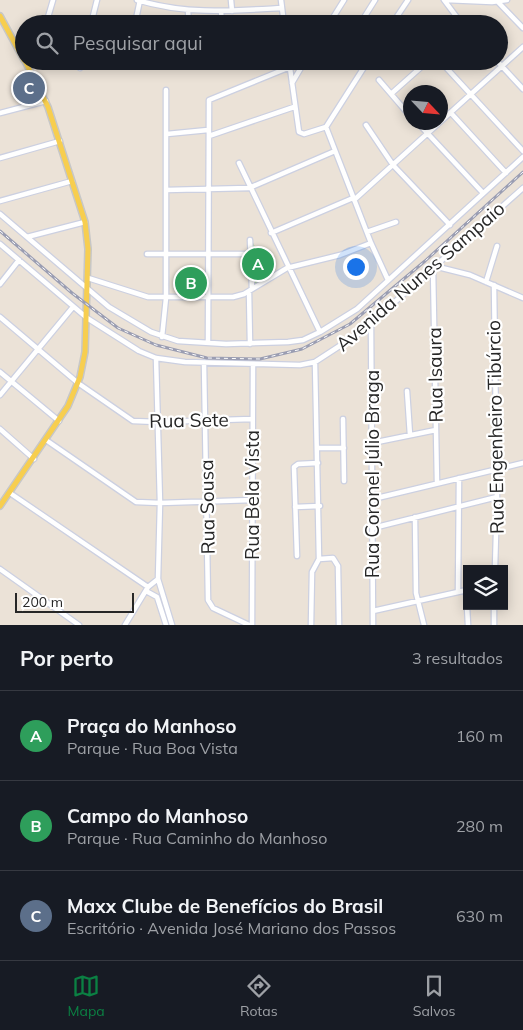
<!DOCTYPE html>
<html lang="pt">
<head>
<meta charset="utf-8">
<style>
	:root { --surface:#171b24; --page:#242831; --text:#f1f3f6; --muted:#9ea1a6; --line:#363941; --accent:#0b8043 }
	body { margin:0; font-family:Mulish,sans-serif; background:var(--page); color:var(--text) }
	.controls { position:absolute; right:15px; bottom:15px; display:grid; overflow:hidden; border-radius:0px; box-shadow:0 2px 12px #0003 }
	.controls button { width:45px; height:45px; display:grid; place-items:center; padding:0; border:0; border-bottom:1px solid var(--line); background:var(--surface); color:var(--text); font:25px sans-serif }
	.compass { position:absolute; left:403px; top:85px; width:45px; height:45px; border-radius:50%; background:var(--surface); box-shadow:0 2px 12px #0003; rotate:116deg }
	.scale { position:absolute; left:15px; bottom:12px; width:119px; box-sizing:border-box; padding-left:5px; border:2px solid #272727; border-top:0; font-size:14px; line-height:18px; white-space:nowrap; color:#272727; -webkit-text-stroke:4px #fff; paint-order:stroke }
	.you { position:absolute; left:355px; top:266px; width:18px; height:18px; margin:-12px; border:4px solid #fff; border-radius:50%; background:#1a73e8; box-shadow:0 0 0 8px #1a73e833 }
	.badge { display:grid; place-items:center; width:32px; height:32px; border-radius:50%; background:var(--accent); color:#fff; font-size:16px; font-weight:700 }
	.pin { position:absolute; translate:-50% -50%; border:2px solid #fff; box-shadow:0 1px 5px #0006 }
	.list { margin:0; padding:0; list-style:none }
	h2 { display:flex; justify-content:space-between; align-items:center; height:65px; margin:0; padding:0 20px; font-size:21px }
	h2 small { font-size:16px; font-weight:400; color:var(--muted) }
	.list li { display:grid; grid-template-columns:32px 1fr auto; gap:15px; align-items:center; box-sizing:border-box; height:90px; padding:0 20px; border-top:1px solid var(--line) }
	.list b { display:block; font-size:19px; white-space:nowrap }
	.list p { margin:0; font-size:16px; white-space:nowrap; color:var(--muted) }
	.list em { font-size:16px; font-style:normal; color:var(--muted) }
	.icon { flex:none; width:28px; height:28px; fill:none; stroke:currentColor; stroke-width:2; stroke-linecap:round; stroke-linejoin:round }
	.map { position:relative; flex:none; width:523px; height:625px; overflow:hidden }
	.search { position:absolute; background:var(--surface); box-shadow:0 2px 12px #0003; left:15px; right:15px; top:15px; height:55px; display:flex; align-items:center; gap:12px; box-sizing:border-box; padding:0 18px; border-radius:28px; color:var(--muted); font-size:19px }
	.sheet { height:335px; background:var(--surface) }
	nav { display:flex; justify-content:space-around; align-items:center; box-sizing:border-box; height:70px; border-top:1px solid var(--line); background:var(--surface); font-size:14px; color:var(--muted) }
	nav a { display:grid; justify-items:center; gap:2px }
	nav .on { color:var(--accent) }
	.map>svg:first-child { display:block }
	.green { fill:#ade58f }
	.lines { fill:none; stroke-linecap:round; stroke-linejoin:round }
	.minor-casing { stroke:#ccd0e1; stroke-width:7 }
	.major-casing { stroke:#c7c7c7; stroke-width:8 }
	.minor { stroke:#fff; stroke-width:4.5 }
	.major { stroke:#f7ce4f; stroke-width:5 }
	.rail-casing { stroke:#9a9db2; stroke-width:3 }
	.rail { stroke:#fff; stroke-width:1; stroke-dasharray:4; stroke-linecap:butt }
	.labels { text-anchor:middle; stroke-width:4.5; stroke-linejoin:round; paint-order:stroke }
	.street-label { font-size:19px; fill:#272727; stroke:#fff }
</style>
</head>
<body>
<div class="map">
<svg width="523" height="625" viewBox="0 0 523 625">
	<rect width="100%" height="100%" fill="#ebe2d7"/>
	<!-- green -->
	<path class="green" d="M251 239 270 276 253 285Z
		M175 275H206V292H175Z"/>
	<g class="lines">
		<defs>
			<path id="minor" d="M137 0C187 15 231 11 282 8
				M231 0 232 11
				M281 0 284 24
				M444 0 462 24
				M446 0 492 2 507 0
				M498 2 523 28
				M188 11 189 24
				M221 11 222 24
				M365 16 375 0
				M46 24 53 0
				M91 24 97 0
				M135 24 140 0
				M329 24 344 0
				M392 24 408 0
				M289 61 299 132 304 134 326 127
				M440 61 523 151
				M497 61 523 89
				M80 68 82 61
				M379 80 410 116
				M292 83 305 61
				M391 94 428 61
				M0 113 46 101
				M451 113 506 173
				M417 122 483 193
				M440 122 523 47
				M366 125 393 165 450 225
				M326 127 371 243 388 280
				M326 127 368 61
				M167 134 208 130
				M209 136 294 107
				M0 158 60 141
				M239 163 320 332
				M166 190 249 188 335 151
				M354 200 440 122
				M0 201 72 181
				M0 214 109 307 151 332 178 341 226 344 288 342 303 340 320 332 357 309 523 157
				M367 232 396 222
				M271 233 353 198
				M27 237 85 222
				M250 240 252 289
				M0 244 87 318 139 351 156 358 185 362 300 365 315 362 361 332 523 188
				M147 254H252
				M434 266 470 275 523 298
				M433 268 437 483
				M88 278 148 297H233L244 294 287 268 340 255 371 243
				M486 282 497 246
				M0 284 19 260
				M494 285 497 497 495 569
				M249 291 250 344
				M0 317 78 383 133 421 158 422 252 419
				M371 323 373 625
				M162 337 166 298V90
				M208 342 209 100 290 67
				M156 358 160 503 158 579 172 625
				M204 363 208 600 213 608 249 625
				M0 372 59 421
				M407 391 410 435
				M0 395 73 307
				M343 419 344 481
				M0 429 34 459
				M46 440 136 502 160 503 253 500
				M372 443 436 430
				M318 448H344
				M10 493 148 587
				M373 499 523 463
				M295 507 320 506
				M415 517 416 593 424 625
				M373 528 497 497
				M297 556 294 467 298 464 318 463
				M319 559 333 558 338 566 339 625
				M0 569 79 625
				M466 590 467 606
				M146 591 157 597 166 625
				M458 592 459 478
				M467 606 468 625
				M373 611 467 590
				M125 625 148 587 158 579
				M252 625 253 366
				M311 625 312 572 319 559 315 362
				M494 625V606"/>
			<path id="major" d="M0 16 24 60
				M0 506 68 406 80 377 85 352 88 249 85 222 48 107 25 61"/>
		</defs>
		<!-- minor casing -->
		<use href="#minor" class="minor-casing"/>
		<!-- major casing -->
		<use href="#major" class="major-casing"/>
		<!-- minor -->
		<use href="#minor" class="minor"/>
		<!-- major -->
		<use href="#major" class="major"/>
		<defs>
			<path id="rail" d="M0 231 72 293 118 328 156 345 207 358 260 359 302 349 350 324 425 261 523 172"/>
		</defs>
		<!-- rail casing -->
		<use href="#rail" class="rail-casing"/>
		<!-- rail -->
		<use href="#rail" class="rail"/>
	</g>
	<g class="labels">
		<!-- street labels -->
		<g class="street-label">
			<text transform="translate(420 276) rotate(-41)" y="7">Avenida Nunes Sampaio</text>
			<text transform="translate(435 375) rotate(-91)" y="7">Rua Isaura</text>
			<text transform="translate(189 420) rotate(-1)" y="7">Rua Sete</text>
			<text transform="translate(495 427) rotate(-91)" y="7">Rua Engenheiro Tibúrcio</text>
			<text transform="translate(372 474) rotate(-90)" y="7">Rua Coronel Júlio Braga</text>
			<text transform="translate(252 495) rotate(-90)" y="7">Rua Bela Vista</text>
			<text transform="translate(207 507) rotate(-91)" y="7">Rua Sousa</text>
		</g>
	</g>
</svg>
<div class="controls">
<button><svg class="icon" aria-label="layers" viewBox="0 0 24 24"><path d="M12 4l9 5-9 5-9-5zM3 14l9 5 9-5"/></svg></button>
</div>
<svg class="compass" viewBox="-18 -18 36 36"><path d="M0-13l5 13h-10z" fill="#e53935"/><path d="M0 13l5-13h-10z" fill="#9ea1a6"/></svg>
<div class="scale">200 m</div>
<div class="you"></div>
<div class="pin badge" style="left:258px;top:264px;background:#2e9e5b">A</div>
<div class="pin badge" style="left:191px;top:283px;background:#2e9e5b">B</div>
<div class="pin badge" style="left:29px;top:88px;background:#5c6f8a">C</div>
<div class="search"><svg class="icon" aria-label="search" viewBox="0 0 24 24"><circle cx="10" cy="10" r="6"/><path d="M15 15l6 6"/></svg>Pesquisar aqui</div>
</div>
<section class="sheet">
<h2>Por perto<small>3 resultados</small></h2>
<ul class="list">
<li><span class="badge" style="background:#2e9e5b">A</span><div><b>Praça do Manhoso</b><p>Parque · Rua Boa Vista</p></div><em>160 m</em></li>
<li><span class="badge" style="background:#2e9e5b">B</span><div><b>Campo do Manhoso</b><p>Parque · Rua Caminho do Manhoso</p></div><em>280 m</em></li>
<li><span class="badge" style="background:#5c6f8a">C</span><div><b>Maxx Clube de Benefícios do Brasil</b><p>Escritório · Avenida José Mariano dos Passos</p></div><em>630 m</em></li>
</ul>
</section>
<nav>
<a class="on"><svg class="icon" aria-label="map" viewBox="0 0 24 24"><path d="M3 6l6-2 6 2 6-2v14l-6 2-6-2-6 2zM9 4v14M15 6v14"/></svg>Mapa</a>
<a><svg class="icon" aria-label="directions" viewBox="0 0 24 24"><path d="M12 3l9 9-9 9-9-9zM9 14v-3h6M13 9l2 2-2 2"/></svg>Rotas</a>
<a><svg class="icon" aria-label="saved" viewBox="0 0 24 24"><path d="M7 4h10v16l-5-4-5 4z"/></svg>Salvos</a>
</nav>
</body>
</html>
